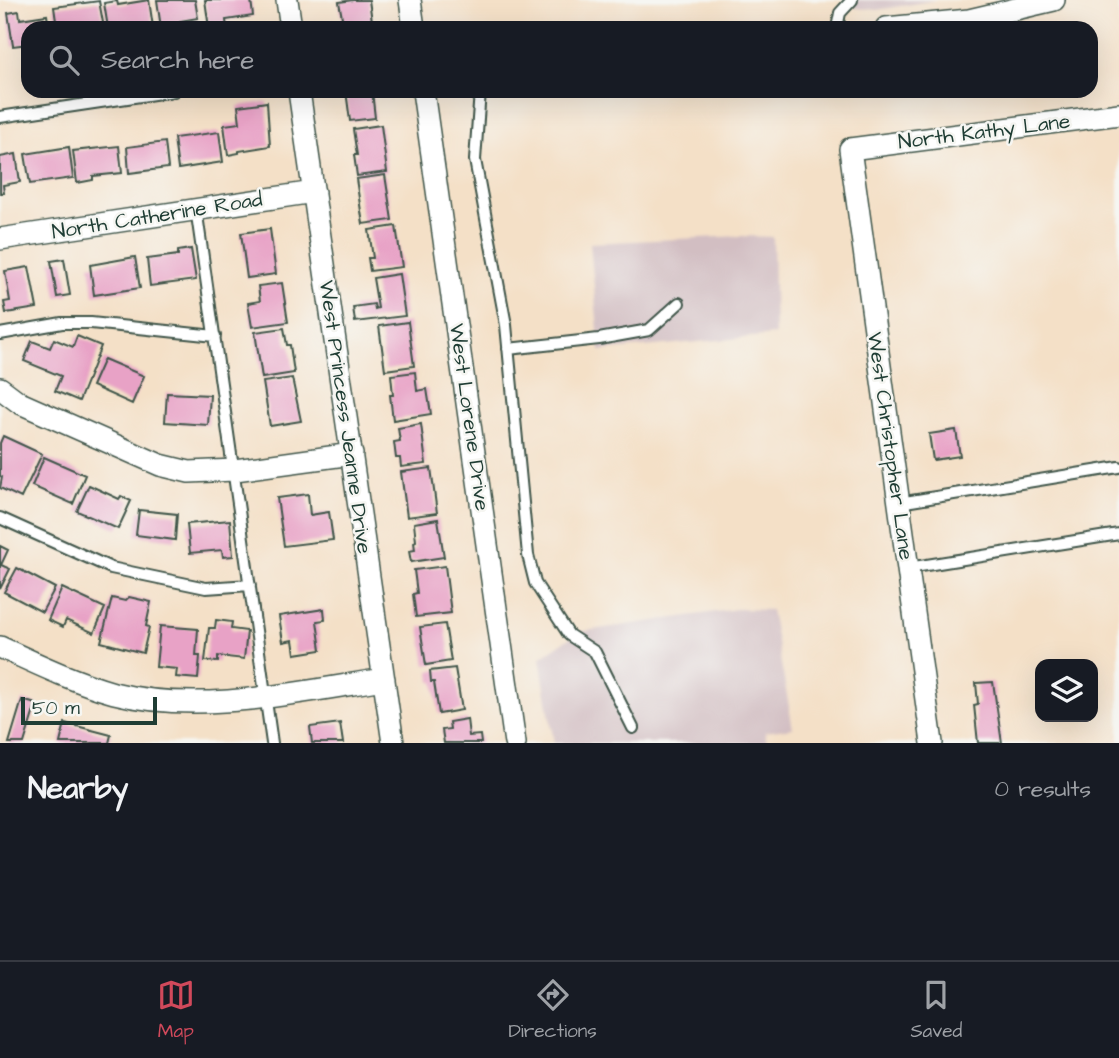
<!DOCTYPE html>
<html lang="en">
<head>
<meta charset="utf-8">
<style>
	:root { --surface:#171b24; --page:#242831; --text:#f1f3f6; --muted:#9ea1a6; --line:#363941; --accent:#d1495b }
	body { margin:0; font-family:"Architects Daughter",sans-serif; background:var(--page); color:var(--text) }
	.controls { position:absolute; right:21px; bottom:21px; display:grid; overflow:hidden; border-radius:14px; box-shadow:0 7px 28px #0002 }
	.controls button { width:63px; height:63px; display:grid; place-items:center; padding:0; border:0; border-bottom:2px solid var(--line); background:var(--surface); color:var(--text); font:35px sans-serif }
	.scale { position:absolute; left:21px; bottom:18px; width:136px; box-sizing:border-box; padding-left:7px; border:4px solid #1f3d34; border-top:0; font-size:19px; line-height:24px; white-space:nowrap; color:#1f3d34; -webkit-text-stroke:5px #f6f6f2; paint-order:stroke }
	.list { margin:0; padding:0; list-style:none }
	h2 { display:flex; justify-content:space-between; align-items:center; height:91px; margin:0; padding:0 28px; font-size:30px }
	h2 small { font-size:23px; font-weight:400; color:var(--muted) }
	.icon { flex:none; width:38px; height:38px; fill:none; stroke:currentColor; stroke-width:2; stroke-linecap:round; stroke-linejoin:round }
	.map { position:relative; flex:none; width:1119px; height:743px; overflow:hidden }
	.search { position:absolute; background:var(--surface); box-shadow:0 7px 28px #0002; left:21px; right:21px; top:21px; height:77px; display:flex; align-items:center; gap:18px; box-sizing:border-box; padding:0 24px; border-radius:21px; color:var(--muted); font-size:26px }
	.sheet { height:217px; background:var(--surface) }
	nav { display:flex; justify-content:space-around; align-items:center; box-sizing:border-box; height:98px; border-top:2px solid var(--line); background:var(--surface); font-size:19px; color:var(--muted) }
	nav a { display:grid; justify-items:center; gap:4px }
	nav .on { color:var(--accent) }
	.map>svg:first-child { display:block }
	.industrial { fill:#d2bec2 }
	.building { fill:#e8a2c6 }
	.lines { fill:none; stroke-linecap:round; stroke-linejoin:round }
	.lane-casing { stroke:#3f554a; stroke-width:14 }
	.street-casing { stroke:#3f554a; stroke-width:24 }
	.lane { stroke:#fff; stroke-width:10 }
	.street { stroke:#fff; stroke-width:21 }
	.labels { text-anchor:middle; stroke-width:5; stroke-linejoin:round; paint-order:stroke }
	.street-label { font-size:21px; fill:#1f3d34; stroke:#f6f6f2 }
</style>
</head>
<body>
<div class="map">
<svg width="1119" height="743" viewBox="0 0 1119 743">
	<rect width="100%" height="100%" fill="#f6f6f2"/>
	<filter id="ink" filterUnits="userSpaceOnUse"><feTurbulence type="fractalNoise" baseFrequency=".0143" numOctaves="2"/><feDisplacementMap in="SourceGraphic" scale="14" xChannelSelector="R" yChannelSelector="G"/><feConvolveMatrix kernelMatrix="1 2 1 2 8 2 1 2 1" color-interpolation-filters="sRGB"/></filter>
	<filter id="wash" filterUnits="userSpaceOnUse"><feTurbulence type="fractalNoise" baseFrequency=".00686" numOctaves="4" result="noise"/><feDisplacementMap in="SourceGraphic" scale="28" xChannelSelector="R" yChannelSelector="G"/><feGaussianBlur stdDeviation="1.57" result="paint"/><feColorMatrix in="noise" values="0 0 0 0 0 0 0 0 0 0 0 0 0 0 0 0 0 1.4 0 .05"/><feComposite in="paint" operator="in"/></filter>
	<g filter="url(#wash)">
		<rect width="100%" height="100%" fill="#f4e0c7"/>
		<!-- industrial -->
		<path class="industrial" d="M854 0H936L877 10 855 8Z
			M741 236 773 237 775 335 600 351 590 243Z
			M737 609 771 610 793 728 765 732 767 743H554L540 658 578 632Z"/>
		<g id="blocks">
			<!-- building -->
			<path class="building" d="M149 0 153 27 108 28 104 3 117 1 118 5Z
				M157 0H195L198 18 180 21 181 28H161Z
				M205 0H251L253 16 226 20 227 28H209Z
				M353 0H369L373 28H344L339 2Z
				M99 1 104 28H57L54 7Z
				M19 11 20 19 47 15 49 28H28V44L13 46 8 13Z
				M346 91H372L375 118 350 121Z
				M267 102 270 146 239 151V153L228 155 224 125 240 123 238 106Z
				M381 125 387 172 357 176 354 155H357L353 129Z
				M219 132 223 162 178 169 174 138Z
				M165 142 168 168 129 173 127 147Z
				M119 146 122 173 93 176V180L77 183 73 151Z
				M69 147 73 178 30 184 25 154Z
				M16 154 20 182 3 185 4 193H0V157Z
				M385 175 392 220 363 224 356 179Z
				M396 226 402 267 370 271 368 258H373L369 230Z
				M270 229 276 274 247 278 241 233Z
				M191 249 196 280 150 286 147 259 178 255V251Z
				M135 257 140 288 94 295 90 265Z
				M64 259 70 295 57 297 51 261Z
				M29 267 37 308 6 313 4 302 10 301 5 271Z
				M399 274 405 316 355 322 353 307 374 304 375 309 378 308 373 278Z
				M282 283 288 322 252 327 248 303 260 301 258 286Z
				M408 322 414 366 385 370 379 326Z
				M284 328 287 345H290L294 373 262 378 255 332Z
				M77 336 101 346 79 401 55 391 61 376 24 361 32 341 50 348 54 339 73 347Z
				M104 359 144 376 132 404 92 386Z
				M415 372 417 391 427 389 431 414 393 420 390 395H393L391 375Z
				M292 378 301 421 270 426 263 382Z
				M167 393 210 395 208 425 165 422Z
				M421 424 426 464 401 467 400 458H396L394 442 400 441 398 428Z
				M956 430 960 456 933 460 929 434Z
				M3 436 42 454 21 498 0 488 2 477 0 476V443Z
				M44 457 85 475 73 504 32 486Z
				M431 468 437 513 407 517 401 472Z
				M89 485 119 499 121 496 131 501 118 529 77 511Z
				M308 494 310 515 329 512 333 540 284 546 277 498Z
				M139 510 177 514 175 540 136 535Z
				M438 519 444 557 411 562 409 551 415 550 414 542 416 541 414 523Z
				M230 520 233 556 223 557 222 550 190 553 187 524Z
				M0 546 8 550 1 565 10 569 0 589Z
				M445 566 451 613 416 617 413 594 417 593 414 570Z
				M17 568 55 588 42 612 4 592Z
				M62 588 105 608 94 633 66 620 63 627 48 620Z
				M129 597 151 602 146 626 149 627 143 653 101 642 112 598 125 601Z
				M324 609 325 620 317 621 321 650 295 654 293 640 283 642 279 616Z
				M216 620 232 622 231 629 247 631 244 659 218 656V662L205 661 209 628H215Z
				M445 624 451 661 426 665 420 627Z
				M160 626 198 629 196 656H200L198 679 176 677 177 669 156 667Z
				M455 668 462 710 439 714 434 682H431L430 671Z
				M993 682 1002 743H978L974 705 978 704 976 683Z
				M22 700 36 704 24 743H9Z
				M467 719 469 736 480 735 481 743H444L442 730 450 729 449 722Z
				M65 723 111 735 109 743H60Z
				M340 723 343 743H312L310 727Z"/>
		</g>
	</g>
	<g filter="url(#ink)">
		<use href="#blocks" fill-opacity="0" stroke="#3f554a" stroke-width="2"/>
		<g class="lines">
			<defs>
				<path id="lane" d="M837 28 840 13 852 0
					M480 91 475 160 506 325 528 555 535 583 569 635 595 652 633 728
					M0 117 174 91
					M196 208 272 743
					M0 334 62 323H91L215 336
					M508 349 599 339 649 330 679 303
					M899 503 1119 467
					M0 518 111 568 206 588 250 585
					M908 568 1119 534"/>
				<path id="street" d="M287 0 291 28
					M410 0 414 28
					M886 28 969 20 1054 0
					M299 91 393 743
					M423 91 515 743
					M0 239 314 192
					M0 388 20 403 160 465 189 472 235 470 352 454
					M0 647C37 664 75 682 114 693 199 715 299 692 384 679
					M932 743 850 149 1119 114"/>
			</defs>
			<!-- lane casing -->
			<use href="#lane" class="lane-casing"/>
			<!-- street casing -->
			<use href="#street" class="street-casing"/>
			<!-- lane -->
			<use href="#lane" class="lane"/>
			<!-- street -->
			<use href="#street" class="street"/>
		</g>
	</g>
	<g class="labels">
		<!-- street labels -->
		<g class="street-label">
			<text transform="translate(984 131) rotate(-7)" y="7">North Kathy Lane</text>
			<text transform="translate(157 215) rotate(-9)" y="7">North Catherine Road</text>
			<text transform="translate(346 417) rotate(82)" y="7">West Princess Jeanne Drive</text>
			<text transform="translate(470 417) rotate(82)" y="7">West Lorene Drive</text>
			<text transform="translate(891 446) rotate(82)" y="7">West Christopher Lane</text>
		</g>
	</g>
</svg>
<div class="controls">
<button><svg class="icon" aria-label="layers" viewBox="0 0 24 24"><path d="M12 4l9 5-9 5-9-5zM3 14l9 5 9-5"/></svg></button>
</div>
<div class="scale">50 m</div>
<div class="search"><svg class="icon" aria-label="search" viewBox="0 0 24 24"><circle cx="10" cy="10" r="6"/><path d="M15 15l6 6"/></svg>Search here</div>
</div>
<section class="sheet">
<h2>Nearby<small>0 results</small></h2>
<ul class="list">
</ul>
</section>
<nav>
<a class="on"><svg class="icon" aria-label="map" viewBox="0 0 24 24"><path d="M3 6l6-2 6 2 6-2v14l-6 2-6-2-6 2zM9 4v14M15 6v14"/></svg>Map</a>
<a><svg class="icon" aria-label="directions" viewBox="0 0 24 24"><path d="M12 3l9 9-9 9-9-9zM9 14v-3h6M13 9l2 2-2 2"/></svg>Directions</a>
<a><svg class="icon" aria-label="saved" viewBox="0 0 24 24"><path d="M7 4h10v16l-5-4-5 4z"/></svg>Saved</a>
</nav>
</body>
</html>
